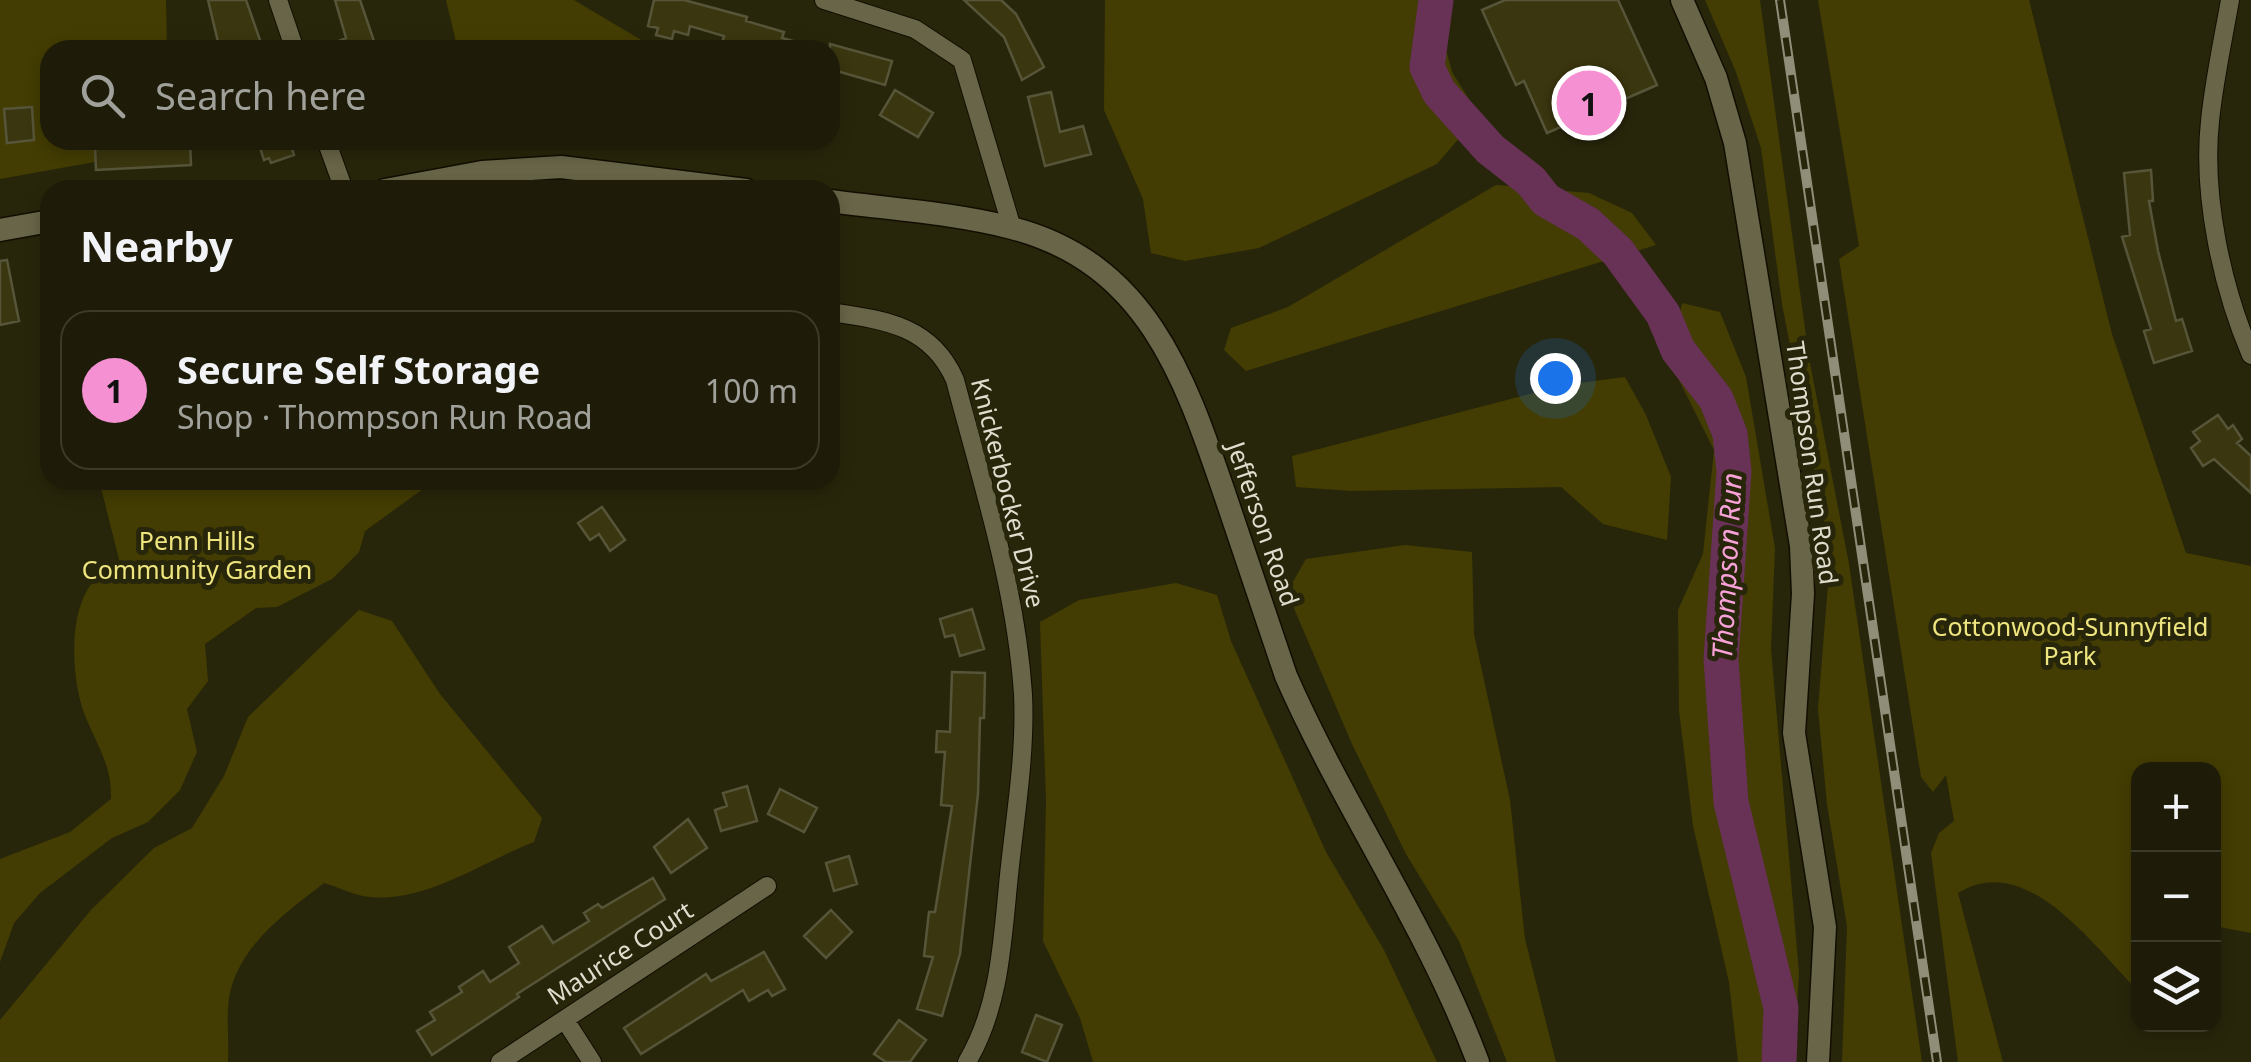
<!DOCTYPE html>
<html lang="en">
<head>
<meta charset="utf-8">
<style>
	:root { --surface:#1e1c08; --page:#2b2916; --text:#f1f3f6; --muted:#a1a19c; --line:#3c3a29; --accent:#f591d2 }
	body { margin:0; font-family:"Noto Sans",sans-serif; background:var(--page); color:var(--text) }
	.controls { position:absolute; right:30px; bottom:30px; display:grid; overflow:hidden; border-radius:20px; box-shadow:0 5px 15px #0003 }
	.controls button { width:90px; height:90px; display:grid; place-items:center; padding:0; border:0; border-bottom:2px solid var(--line); background:var(--surface); color:var(--text); font:50px sans-serif }
	.you { position:absolute; left:1555px; top:378px; width:35px; height:35px; margin:-25px; border:8px solid #fff; border-radius:50%; background:#1a73e8; box-shadow:0 0 0 15px #1a73e833 }
	.badge { display:grid; place-items:center; width:65px; height:65px; border-radius:50%; background:var(--accent); color:#111; font-size:32px; font-weight:700 }
	.pin { position:absolute; translate:-50% -50%; border:5px solid #fff; box-shadow:0 2px 10px #0006 }
	.list { margin:0; padding:0; list-style:none }
	h2 { display:flex; justify-content:space-between; align-items:center; height:130px; margin:0; padding:0 40px; font-size:42px }
	h2 small { font-size:32px; font-weight:400; color:var(--muted) }
	.list li { display:grid; grid-template-columns:65px 1fr auto; gap:30px; align-items:center; box-sizing:border-box; height:160px; margin:0 20px 20px; padding:0 20px; border:2px solid var(--line); border-radius:30px }
	.list b { display:block; font-size:38px; white-space:nowrap }
	.list p { margin:0; font-size:32px; white-space:nowrap; color:var(--muted) }
	.list em { font-size:32px; font-style:normal; color:var(--muted) }
	.icon { flex:none; width:55px; height:55px; fill:none; stroke:currentColor; stroke-width:2; stroke-linecap:round; stroke-linejoin:round }
	.map { position:relative; flex:none; width:2251px; height:1062px; overflow:hidden }
	.search { position:absolute; background:var(--surface); box-shadow:0 5px 15px #0003; left:40px; top:40px; width:800px; height:110px; display:flex; align-items:center; gap:25px; box-sizing:border-box; padding:0 35px; border-radius:30px; color:var(--muted); font-size:38px }
	.panel { position:absolute; background:var(--surface); box-shadow:0 5px 15px #0003; left:40px; top:180px; width:800px; height:310px; border-radius:30px }
	.map>svg:first-child { display:block }
	.green { fill:#433d03 }
	.lines { fill:none; stroke-linecap:round; stroke-linejoin:round }
	.river { stroke:#683156; stroke-width:35 }
	.building { fill:#3a360f; stroke:#575539; stroke-width:2.5 }
	.minor-casing { stroke:#110e00; stroke-width:20 }
	.tertiary-casing { stroke:#110e00; stroke-width:25 }
	.minor { stroke:#686548; stroke-width:18 }
	.tertiary { stroke:#686548; stroke-width:22 }
	.rail-casing { stroke:#908e79; stroke-width:10 }
	.rail { stroke:#28260a; stroke-width:6; stroke-dasharray:19; stroke-linecap:butt }
	.labels { text-anchor:middle; stroke-width:10; stroke-linejoin:round; paint-order:stroke }
	.street-label { font-size:25px; fill:#dfdece; stroke:#28260a }
	.park-label { font-size:25px; fill:#eee57f; stroke:#28260a }
	.water-label { font-size:28px; font-style:italic; fill:#f9a2da; stroke:#28260a }
</style>
</head>
<body>
<div class="map">
<svg width="2251" height="1062" viewBox="0 0 2251 1062">
	<rect width="100%" height="100%" fill="#28260a"/>
	<!-- green -->
	<path class="green" d="M0 0H166L167 50H50V140H167V149L0 179Z
		M446 0H574L658 50H458Z
		M1105 0H1433L1452 72 1479 115 1437 164 1259 248 1185 261 1151 253 1143 199 1104 110Z
		M1705 0H1760L1809 358 1849 564 1922 1062H1842L1847 926 1827 804 1818 709 1829 572 1824 519 1782 304 1761 148 1736 72Z
		M1818 0H2029L2112 334 2186 553 2251 566V933L2214 926V770H2138V991C2094 947 2027 850 1958 893L2003 1062H1958L1931 853 1939 833 1954 821 1946 775 1933 792 1921 777 1839 259 1859 246Z
		M1496 185 1589 193 1632 213 1656 245 1246 371 1224 350 1231 328 1288 307Z
		M1682 303 1720 312 1746 377 1775 548 1771 649 1799 973 1794 1062H1738L1729 982 1693 826 1679 710 1678 610 1703 554 1714 450 1670 362Z
		M1625 377 1646 415 1671 477 1667 540 1603 524 1561 487 1351 491 1296 487 1292 456 1564 385Z
		M99 480H420L423 489 365 531 359 552 332 579 277 607 256 608 205 644 208 681 187 709 197 752 180 790 148 822 112 838 40 893 14 923 0 962V859L70 832 111 799C112 766 98 747 86 718 71 683 67 610 94 581 100 574 112 569 120 563Z
		M1405 545 1472 552 1474 634 1510 800 1525 939 1556 1062H1507L1459 941 1406 854 1352 744 1287 592 1306 559Z
		M1176 583 1217 595 1231 641 1326 852 1384 950 1437 1062H1093L1080 1018 1043 941 1046 801 1040 622 1079 600Z
		M359 610 392 621 440 694 542 818 534 842C484 861 426 903 370 897 355 896 339 887 324 883 283 915 231 951 228 1008 227 1026 229 1044 228 1062H0V1020L91 910 154 848 192 828 224 776 248 717Z"/>
	<g class="lines">
		<!-- river -->
		<path class="river" d="M1436 0 1427 67 1439 92 1490 149 1531 181 1546 200 1588 224 1618 252 1663 314 1678 350 1716 399 1730 434 1734 471 1721 659 1731 802 1781 1008 1779 1062"/>
	</g>
	<!-- building -->
	<path class="building" d="M208 0H246L261 43 240 50 234 42 219 46Z
		M335 0H360L377 50H318L346 38Z
		M654 0H684L747 17 746 21 784 32 782 38 811 46 810 50 738 47 722 43 724 36 690 26 688 35 674 31 672 39 656 35 658 28 648 26Z
		M964 0H1001L1016 14 1044 67 1022 80 1004 37Z
		M1505 0H1618L1657 85 1547 133 1524 81 1516 85 1482 10Z
		M830 44 892 61 885 85 830 69Z
		M895 90 933 113 918 137 880 115Z
		M1051 92 1060 132 1083 126 1091 154 1045 166 1028 97Z
		M32 107 34 140 7 143 4 109Z
		M150 140H190L191 165 96 170 95 147 150 144Z
		M262 140H289L294 155 271 163 269 158 264 160 259 145Z
		M2151 170 2153 201H2149L2158 251 2176 321 2182 319 2192 351 2154 363 2144 331 2151 329 2122 237 2130 235 2124 173Z
		M7 260 19 321 0 325V261Z
		M2218 415 2228 429 2233 425 2242 439 2237 443 2251 456V493L2214 459 2203 466 2191 448 2200 441 2193 432Z
		M602 507 625 540 610 551 599 534 590 540 578 523Z
		M972 609 984 649 960 656 954 635 945 637 940 619Z
		M952 672 985 673 984 718H980L978 794 960 954 942 1016 917 1009 933 957 924 956 929 912H935L952 806 941 805 945 752H936L937 731 950 732Z
		M747 786 757 821 721 831 715 810 727 806 723 793Z
		M780 789 817 808 804 832 768 814Z
		M688 819 707 848 671 873 654 847Z
		M849 856 857 884 834 891 826 863Z
		M653 878 665 899 517 994 519 997 432 1055 417 1031 435 1020 430 1012 462 992 459 987 483 971 490 982 519 963 509 947 542 926 553 943 589 921 584 913 598 904 602 908Z
		M831 910 852 932 826 958 804 936Z
		M764 952 785 989 772 996 768 990 749 1001 743 990 641 1054 624 1028 706 974 711 981Z
		M1036 1015 1062 1025 1047 1062 1022 1052Z
		M899 1020 926 1040 910 1062H886L874 1054Z"/>
	<g class="lines">
		<defs>
			<path id="minor" d="M278 0 295 50
				M824 0 915 29 962 60 1012 228
				M2230 0C2223 40 2214 81 2210 121 2202 196 2222 287 2251 355
				M326 140 344 190
				M830 312C884 320 931 325 955 380 982 483 1016 587 1023 694 1026 757 1014 822 1008 885 1002 946 999 1008 967 1062
				M565 1020 592 1062
				M500 1062 767 886"/>
			<path id="tertiary" d="M1682 0 1716 78 1735 143 1801 546 1803 594 1794 733 1825 927 1818 1062
				M385 190 482 172 561 167 746 190
				M830 201C889 209 954 213 1012 228 1147 263 1185 378 1225 495 1245 556 1266 616 1286 676 1344 808 1427 926 1478 1062
				M0 230 50 221"/>
		</defs>
		<!-- minor casing -->
		<use href="#minor" class="minor-casing"/>
		<!-- tertiary casing -->
		<use href="#tertiary" class="tertiary-casing"/>
		<!-- minor -->
		<use href="#minor" class="minor"/>
		<!-- tertiary -->
		<use href="#tertiary" class="tertiary"/>
		<defs>
			<path id="rail" d="M1780 0 1937 1062"/>
		</defs>
		<!-- rail casing -->
		<use href="#rail" class="rail-casing"/>
		<!-- rail -->
		<use href="#rail" class="rail"/>
	</g>
	<g class="labels">
		<!-- street labels -->
		<g class="street-label">
			<text transform="translate(1812 463) rotate(82)" y="9">Thompson Run Road</text>
			<text transform="translate(1008 493) rotate(76)" y="9">Knickerbocker Drive</text>
			<text transform="translate(1263 524) rotate(71)" y="9">Jefferson Road</text>
			<text transform="translate(620 953) rotate(-33)" y="9">Maurice Court</text>
		</g>
		<!-- park labels -->
		<g class="park-label">
			<text x="197" y="550">Penn Hills<tspan x="197" dy="29">Community Garden</tspan></text>
			<text x="2070" y="636">Cottonwood-Sunnyfield<tspan x="2070" dy="29">Park</tspan></text>
		</g>
		<!-- water labels -->
		<g class="water-label">
			<text transform="translate(1727 566) rotate(-87)" y="10">Thompson Run</text>
		</g>
	</g>
</svg>
<div class="controls">
<button>+</button>
<button>−</button>
<button><svg class="icon" aria-label="layers" viewBox="0 0 24 24"><path d="M12 4l9 5-9 5-9-5zM3 14l9 5 9-5"/></svg></button>
</div>
<div class="you"></div>
<div class="pin badge" style="left:1589px;top:103px">1</div>
<div class="search"><svg class="icon" aria-label="search" viewBox="0 0 24 24"><circle cx="10" cy="10" r="6"/><path d="M15 15l6 6"/></svg>Search here</div>
<section class="panel">
<h2>Nearby<small></small></h2>
<ul class="list">
<li><span class="badge">1</span><div><b>Secure Self Storage</b><p>Shop · Thompson Run Road</p></div><em>100 m</em></li>
</ul>
</section>
</div>
</body>
</html>
